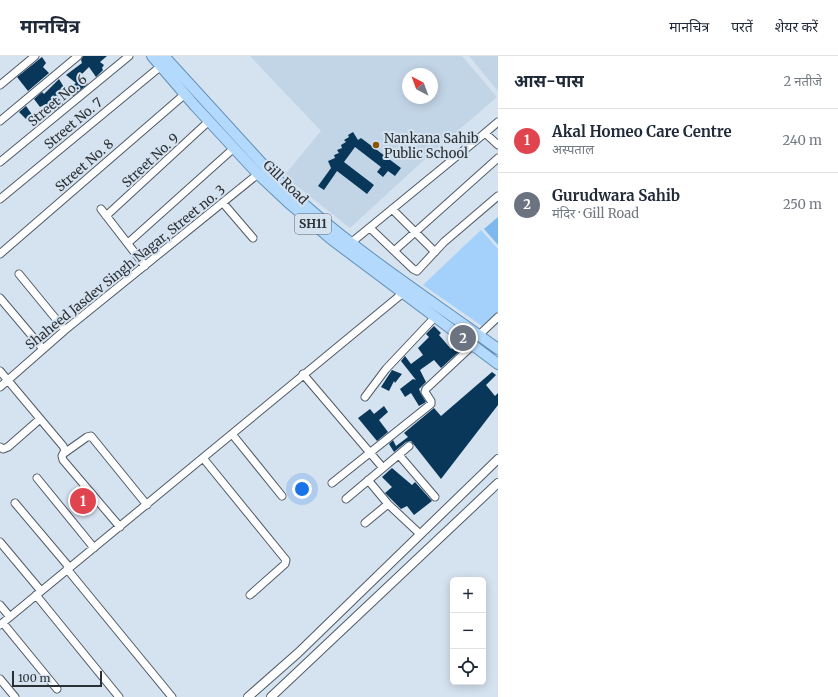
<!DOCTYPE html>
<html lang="hi">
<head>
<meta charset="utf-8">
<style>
	:root { --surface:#fff; --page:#f2f2f3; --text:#1f2937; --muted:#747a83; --line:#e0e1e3; --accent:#7c3aed }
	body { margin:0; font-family:Merriweather,"Noto Sans Devanagari",serif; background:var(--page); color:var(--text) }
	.controls { position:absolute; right:12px; bottom:12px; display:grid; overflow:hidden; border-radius:6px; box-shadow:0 2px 10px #0003 }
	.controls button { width:36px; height:36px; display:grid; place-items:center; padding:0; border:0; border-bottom:1px solid var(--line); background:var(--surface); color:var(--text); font:20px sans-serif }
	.compass { position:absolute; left:402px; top:12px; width:36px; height:36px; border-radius:50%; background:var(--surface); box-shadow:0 2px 10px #0003; rotate:319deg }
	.scale { position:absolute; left:12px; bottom:10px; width:90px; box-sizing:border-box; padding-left:4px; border:2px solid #2b3035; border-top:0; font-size:11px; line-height:14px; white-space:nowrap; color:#2b3035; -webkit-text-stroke:3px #d5e2ef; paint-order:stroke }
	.you { position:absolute; left:302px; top:433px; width:14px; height:14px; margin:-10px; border:3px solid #fff; border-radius:50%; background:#1a73e8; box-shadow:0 0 0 6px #1a73e833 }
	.badge { display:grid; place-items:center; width:26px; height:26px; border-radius:50%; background:var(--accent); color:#fff; font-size:13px; font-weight:700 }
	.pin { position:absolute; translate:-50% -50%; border:2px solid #fff; box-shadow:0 1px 4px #0006 }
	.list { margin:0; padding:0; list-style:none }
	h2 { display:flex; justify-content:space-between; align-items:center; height:52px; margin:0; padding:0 16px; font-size:17px }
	h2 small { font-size:13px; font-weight:400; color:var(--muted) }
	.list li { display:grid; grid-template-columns:26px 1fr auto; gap:12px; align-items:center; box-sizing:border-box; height:64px; padding:0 16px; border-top:1px solid var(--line) }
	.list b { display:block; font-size:15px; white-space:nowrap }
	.list p { margin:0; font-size:13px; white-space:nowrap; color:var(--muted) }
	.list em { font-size:13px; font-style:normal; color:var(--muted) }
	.icon { flex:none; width:22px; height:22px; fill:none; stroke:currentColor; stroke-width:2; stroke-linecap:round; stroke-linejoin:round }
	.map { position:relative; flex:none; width:498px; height:641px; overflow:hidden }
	header { display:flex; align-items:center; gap:24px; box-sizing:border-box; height:56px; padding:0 20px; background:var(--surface); border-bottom:1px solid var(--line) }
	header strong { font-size:19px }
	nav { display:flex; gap:22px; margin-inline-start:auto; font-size:14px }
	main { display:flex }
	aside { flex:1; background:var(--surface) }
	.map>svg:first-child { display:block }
	.built { fill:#c2d5e7; fill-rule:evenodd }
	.green { fill:#a4d1fb }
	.water { fill:#7eb8ed }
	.building { fill:#09375a }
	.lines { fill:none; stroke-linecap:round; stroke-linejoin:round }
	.minor-casing { stroke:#4f5a65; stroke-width:9 }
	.tertiary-casing { stroke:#4f5a65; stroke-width:10 }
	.primary-casing { stroke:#628eb6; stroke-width:12 }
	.minor { stroke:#fff; stroke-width:7 }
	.tertiary { stroke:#fff; stroke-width:8 }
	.primary { stroke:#b3dafd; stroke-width:10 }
	.poi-dot { fill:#895302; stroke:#d5e2ef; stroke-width:1.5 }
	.labels { text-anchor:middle; stroke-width:4; stroke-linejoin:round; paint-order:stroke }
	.shield { fill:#d5e2ef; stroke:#5e656d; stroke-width:1 }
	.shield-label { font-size:12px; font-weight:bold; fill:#2b3035 }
	.street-label { font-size:13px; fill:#2b3035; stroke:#d5e2ef }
	.poi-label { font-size:13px; fill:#2b3035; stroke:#d5e2ef; text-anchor:start }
</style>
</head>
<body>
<header>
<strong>मानचित्र</strong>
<nav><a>मानचित्र</a><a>परतें</a><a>शेयर करें</a></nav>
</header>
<main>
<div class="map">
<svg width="498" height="641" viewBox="0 0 498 641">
	<rect width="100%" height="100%" fill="#d5e2ef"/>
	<!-- built -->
	<path class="built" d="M250 0H462L497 41 425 103 350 172 284 120 321 75ZM408 18H432V42H408Z
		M469 0H498V35Z"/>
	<!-- green -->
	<path class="green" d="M481 174 498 193V256L482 270 423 229Z"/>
	<!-- water -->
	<path class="water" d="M498 161V189L484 173Z"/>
	<!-- building -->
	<path class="building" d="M83 0H107L100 6 104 9 102 12 103 14 96 21 89 11 81 19 88 28 73 40 69 32 76 27 66 19 82 7 81 4Z
		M42 1 46 7 43 11 49 17 28 35 17 21Z
		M59 23 65 33 57 40 63 48 55 55 46 48 40 51 34 43 42 36 44 38Z
		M26 50 33 60 26 63 19 56Z
		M353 76 358 84 361 82 401 112 395 120 388 115 383 121 377 116 381 111 355 91 344 106 374 129 367 138 337 115 324 134 318 130 331 112 328 105 335 102 334 99 339 97 337 94 342 92 341 89 346 86 344 84 349 81 348 79Z
		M434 270 441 277 439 279 451 293 459 287 464 291 441 312 434 304 420 314 426 326 419 333 421 338 426 346 419 350 411 337 405 341 400 333 413 323 416 324 401 305 405 300 411 308 423 299 418 292 429 281 426 278Z
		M392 314 402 318 395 327 394 325 389 335 381 331Z
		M492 316 496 319 486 329 495 340 498 337V349L441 423 411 385 406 386 394 396 389 388 393 384 396 390 408 381 404 377 434 352 441 360Z
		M384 350 388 356 379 364 388 376 377 385 358 362 370 353 374 358Z
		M392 412 412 429 415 426 432 445 414 459 407 450 401 453 385 437 392 431 382 421Z
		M85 437 92 445 83 453 76 445Z"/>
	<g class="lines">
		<defs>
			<path id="minor" d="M0 29 35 0
				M0 65 78 0
				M485 77 498 66
				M0 106 129 0
				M0 143 161 10
				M223 147 253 182
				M101 153 145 210
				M392 153 435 196
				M106 160 209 65
				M370 172 413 213 417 215 444 186 498 140
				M352 186 485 77 498 89
				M128 187 234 92
				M394 195 498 102
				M0 198 185 38
				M19 218 65 274
				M0 242 43 293
				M479 279 498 261
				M0 315 63 390 65 394 62 400 63 404 120 471
				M303 318 383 412
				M0 331 65 274 258 118
				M365 341 386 313 435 261
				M232 378 282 440
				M0 391 3 393 8 391 40 363
				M63 398 87 381 91 380 147 449
				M399 399 435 441
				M203 402 286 504 285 508 250 539
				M37 422 94 492
				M368 424 388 448 420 478
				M332 427 431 348V345L425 336 426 333 473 289
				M346 443 409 390
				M15 447 69 511
				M365 467 388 448
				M0 486 41 535
				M67 513 172 641
				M36 539 119 641
				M0 549 10 561
				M3 567 57 633
				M0 569 403 237
				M0 623 15 641"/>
			<path id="tertiary" d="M248 641 298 597 498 403
				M271 641 498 427"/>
			<path id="primary" d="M152 0 195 50 258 118 290 148 331 183 498 308
				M164 0 268 114C335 183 420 236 498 293"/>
		</defs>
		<!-- minor casing -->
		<use href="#minor" class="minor-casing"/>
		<!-- tertiary casing -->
		<use href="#tertiary" class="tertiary-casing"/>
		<!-- primary casing -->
		<use href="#primary" class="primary-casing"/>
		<!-- minor -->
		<use href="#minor" class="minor"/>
		<!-- tertiary -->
		<use href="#tertiary" class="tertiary"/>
		<!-- primary -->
		<use href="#primary" class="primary"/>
	</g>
	<!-- markers -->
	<circle class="poi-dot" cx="376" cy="89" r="4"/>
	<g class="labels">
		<!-- shield labels -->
		<rect class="shield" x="295" y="158" width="36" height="20" rx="3"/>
		<g class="shield-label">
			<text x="313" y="172">SH11</text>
		</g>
		<!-- street labels -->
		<g class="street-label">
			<text transform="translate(57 44) rotate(-40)" y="5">Street No. 6</text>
			<text transform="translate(73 67) rotate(-40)" y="5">Street No. 7</text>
			<text transform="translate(150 104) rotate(-43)" y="5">Street No. 9</text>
			<text transform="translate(84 109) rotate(-41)" y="5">Street No. 8</text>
			<text transform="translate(286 126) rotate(44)" y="5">Gill Road</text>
			<text transform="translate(125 211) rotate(-39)" y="5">Shaheed Jasdev Singh Nagar, Street no. 3</text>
		</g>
		<!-- poi labels -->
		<g class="poi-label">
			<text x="384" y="87">Nankana Sahib<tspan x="384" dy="15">Public School</tspan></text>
		</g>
	</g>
</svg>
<div class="controls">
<button>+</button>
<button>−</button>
<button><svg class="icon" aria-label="locate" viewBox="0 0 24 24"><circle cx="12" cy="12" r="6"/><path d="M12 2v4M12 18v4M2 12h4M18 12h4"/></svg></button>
</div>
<svg class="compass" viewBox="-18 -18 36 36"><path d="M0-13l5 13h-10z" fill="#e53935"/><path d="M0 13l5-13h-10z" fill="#747a83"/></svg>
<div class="scale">100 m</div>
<div class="you"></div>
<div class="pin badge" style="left:83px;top:445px;background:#e0444e">1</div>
<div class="pin badge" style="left:463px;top:282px;background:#6b7280">2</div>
</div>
<aside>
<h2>आस-पास<small>2 नतीजे</small></h2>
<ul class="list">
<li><span class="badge" style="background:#e0444e">1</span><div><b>Akal Homeo Care Centre</b><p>अस्पताल</p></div><em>240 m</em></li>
<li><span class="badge" style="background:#6b7280">2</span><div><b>Gurudwara Sahib</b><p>मंदिर · Gill Road</p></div><em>250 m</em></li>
</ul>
</aside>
</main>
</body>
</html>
